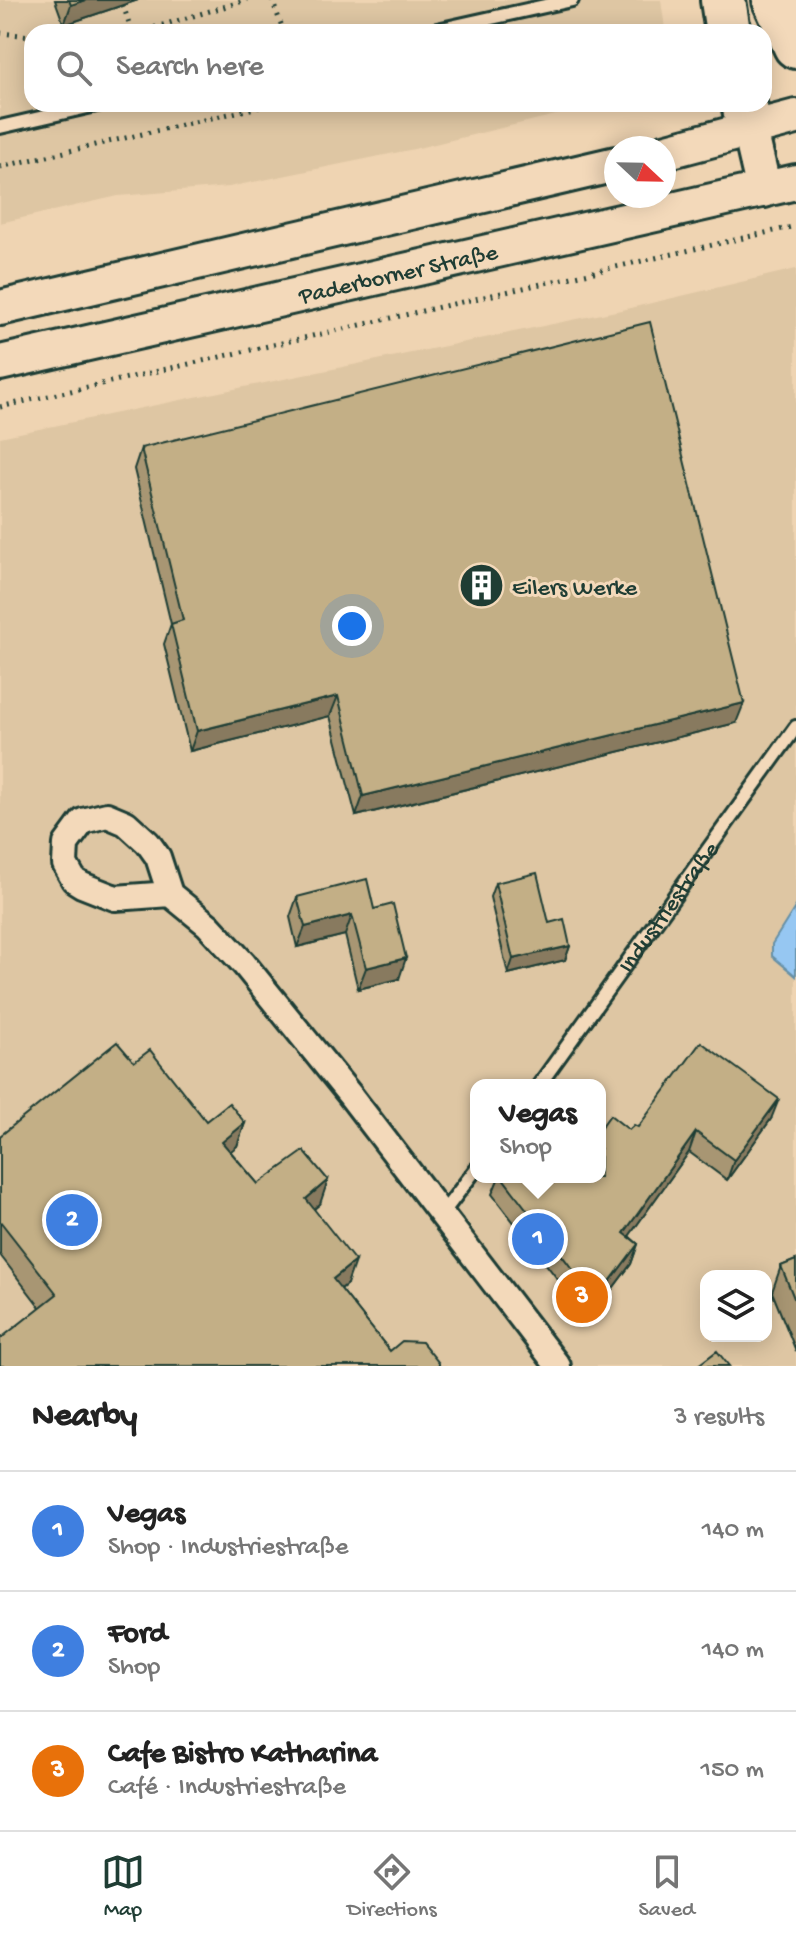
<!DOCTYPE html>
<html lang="en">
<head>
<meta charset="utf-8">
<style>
	:root { --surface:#fff; --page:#f2f2f2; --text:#222; --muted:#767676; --line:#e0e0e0; --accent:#1f3d34 }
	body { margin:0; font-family:"Gochi Hand",sans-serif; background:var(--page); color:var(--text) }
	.controls { position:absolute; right:24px; bottom:24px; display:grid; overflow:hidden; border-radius:16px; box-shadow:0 4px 20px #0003 }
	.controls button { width:72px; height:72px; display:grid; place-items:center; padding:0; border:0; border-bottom:2px solid var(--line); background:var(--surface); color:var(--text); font:40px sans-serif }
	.compass { position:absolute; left:604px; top:136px; width:72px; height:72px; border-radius:50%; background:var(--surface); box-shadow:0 4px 20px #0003; rotate:112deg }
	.you { position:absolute; left:352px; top:626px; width:28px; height:28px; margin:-20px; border:6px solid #fff; border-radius:50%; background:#1a73e8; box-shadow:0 0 0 12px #1a73e833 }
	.badge { display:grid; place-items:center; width:52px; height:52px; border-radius:50%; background:var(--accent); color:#fff; font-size:26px; font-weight:700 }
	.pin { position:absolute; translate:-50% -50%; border:4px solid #fff; box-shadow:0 2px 8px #0006 }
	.popup { position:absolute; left:470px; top:1079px; width:136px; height:104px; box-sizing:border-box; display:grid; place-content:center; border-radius:16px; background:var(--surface); filter:drop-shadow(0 2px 6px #0005); font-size:26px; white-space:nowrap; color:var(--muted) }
	.popup b { font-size:30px; color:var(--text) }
	.popup::after { content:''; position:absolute; left:50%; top:100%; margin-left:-16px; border:16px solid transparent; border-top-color:var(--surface) }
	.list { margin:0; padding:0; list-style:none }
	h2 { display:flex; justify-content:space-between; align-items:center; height:104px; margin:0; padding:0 32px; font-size:34px }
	h2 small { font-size:26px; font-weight:400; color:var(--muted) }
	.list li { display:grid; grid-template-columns:52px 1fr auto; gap:24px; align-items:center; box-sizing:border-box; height:120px; padding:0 32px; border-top:2px solid var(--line) }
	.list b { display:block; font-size:30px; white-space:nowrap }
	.list p { margin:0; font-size:26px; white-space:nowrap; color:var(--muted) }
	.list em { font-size:26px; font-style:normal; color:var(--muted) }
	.icon { flex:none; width:44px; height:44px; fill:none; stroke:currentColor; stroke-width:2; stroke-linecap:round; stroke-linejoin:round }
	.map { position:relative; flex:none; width:796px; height:1366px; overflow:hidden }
	.search { position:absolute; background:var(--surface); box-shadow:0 4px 20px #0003; left:24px; right:24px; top:24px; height:88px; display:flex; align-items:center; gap:20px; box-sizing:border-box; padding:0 28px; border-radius:24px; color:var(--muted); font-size:30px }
	.sheet { height:464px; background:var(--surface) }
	nav { display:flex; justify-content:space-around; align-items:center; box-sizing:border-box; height:112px; border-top:2px solid var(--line); background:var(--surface); font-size:22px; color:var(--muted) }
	nav a { display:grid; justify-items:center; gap:4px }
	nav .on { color:var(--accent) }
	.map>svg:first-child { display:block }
	.built { fill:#dec6a3; fill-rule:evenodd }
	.water { fill:#96c7f2; stroke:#6690a6; stroke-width:2 }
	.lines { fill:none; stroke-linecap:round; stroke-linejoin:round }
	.service-casing { stroke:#1f3d34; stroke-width:18 }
	.minor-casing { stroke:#1f3d34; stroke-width:30 }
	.secondary-casing { stroke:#1f3d34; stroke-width:40 }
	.motorway-casing { stroke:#1f3d34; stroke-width:50 }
	.path { stroke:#1f3d34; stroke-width:5; stroke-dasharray:2 6; stroke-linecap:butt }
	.service { stroke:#f3d9ba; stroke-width:12 }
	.minor { stroke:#f3d9ba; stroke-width:24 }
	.secondary { stroke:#f3d9ba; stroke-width:34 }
	.motorway { stroke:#f3d9ba; stroke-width:44 }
	.wall { fill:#a89673; stroke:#1f3d34; stroke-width:2 }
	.shaded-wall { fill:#887a5e; stroke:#1f3d34; stroke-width:2 }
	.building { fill:#c3af86; stroke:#1f3d34; stroke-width:2 }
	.labels { text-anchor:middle; stroke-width:6; stroke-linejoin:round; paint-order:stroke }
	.street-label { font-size:24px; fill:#1f3d34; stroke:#f3d9ba }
	.poi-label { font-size:24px; fill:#1f3d34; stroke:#f3d9ba; text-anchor:start }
</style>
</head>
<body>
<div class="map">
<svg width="796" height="1366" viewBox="0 0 796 1366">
	<rect width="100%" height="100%" fill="#efd4b2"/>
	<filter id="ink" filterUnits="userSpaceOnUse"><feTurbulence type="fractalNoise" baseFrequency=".0125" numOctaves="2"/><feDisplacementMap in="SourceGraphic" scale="16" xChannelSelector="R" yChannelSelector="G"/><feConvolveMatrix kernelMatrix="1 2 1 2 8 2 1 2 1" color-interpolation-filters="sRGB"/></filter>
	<g filter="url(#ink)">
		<!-- built -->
		<path class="built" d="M0 0H661L665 29V32H32V104H584L564 113 414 149 229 187 118 196 0 223Z
			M796 269V1366H0V437L626 309ZM476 1085H600V1177H476ZM706 1276H766V1336H706Z"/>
		<!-- water -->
		<path class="water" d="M796 906V976L772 956V944Z"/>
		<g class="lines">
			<defs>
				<g id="service">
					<path d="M428 32 572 0"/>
					<path d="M0 127 101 104"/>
					<path id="s1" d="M539 1085 796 727"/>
					<path d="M442 1214 476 1169"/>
				</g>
				<path id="minor" d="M170 894 115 898 82 885 74 880 65 864 66 844 83 821 107 815 126 823 148 843 158 857 170 894 208 925 244 964 350 1095 558 1366"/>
				<g id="secondary">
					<path d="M750 130 764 190"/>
					<path d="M664 152 796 117"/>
					<path d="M0 308 616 164"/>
					<path id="s2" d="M0 363 796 182"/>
				</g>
				<path id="motorway" d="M723 0 728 32
					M775 0 796 46
					M744 104 750 130"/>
			</defs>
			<!-- service casing -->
			<use href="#service" class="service-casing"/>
			<!-- minor casing -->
			<use href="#minor" class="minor-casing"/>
			<!-- secondary casing -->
			<use href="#secondary" class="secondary-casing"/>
			<!-- motorway casing -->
			<use href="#motorway" class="motorway-casing"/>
			<!-- path -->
			<path class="path" d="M272 0 284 32
				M123 5 132 32
				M139 32 247 0
				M0 33 32 36
				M0 167 272 104
				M0 407 796 226"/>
			<!-- service -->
			<use href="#service" class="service"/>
			<!-- minor -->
			<use href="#minor" class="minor"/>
			<!-- secondary -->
			<use href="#secondary" class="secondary"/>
			<!-- motorway -->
			<use href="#motorway" class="motorway"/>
		</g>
		<!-- wall -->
		<path class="wall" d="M55 0H138L64 25Z
			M141 448 736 723 356 816 330 716 190 751 164 644 171 624 134 469Z
			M495 883 549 923 570 946 565 960 508 974 490 897Z
			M297 897 374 909 399 979 358 989 345 935 297 947 290 917Z
			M134 1062 206 1121 245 1123 237 1146 230 1151 258 1184 320 1204 314 1209 347 1284 341 1289 390 1351 439 1363 40 1307 0 1255V1136Z
			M771 1119 727 1180 689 1152 629 1236 638 1244 631 1264 589 1320 492 1194 499 1177H600L629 1130Z
			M796 1260V1351L772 1292 781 1266Z"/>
		<!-- shaded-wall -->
		<path class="shaded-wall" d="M86 0H138L64 25 71 5Z
			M338 696 330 716 190 751 197 731Z
			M744 703 736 723 356 816 363 796Z
			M352 915 345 935 297 947 305 927Z
			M570 946 565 960 508 974 513 959Z
			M406 958 399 979 358 989 366 968Z
			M779 1099 771 1119 727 1180 734 1160Z
			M245 1123 237 1146 214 1165 222 1142Z
			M696 1132 689 1152 617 1253 624 1233Z
			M328 1180 320 1204 298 1222 306 1199Z
			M638 1244 631 1264 589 1320 596 1300Z
			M355 1261 347 1284 325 1302 333 1279Z"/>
		<!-- building -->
		<path class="building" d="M69 0H86L71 5Z
			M650 322 744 703 363 796 338 696 197 731 171 624 183 620 141 448Z
			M537 873 549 923 564 919 570 946 513 959 495 883Z
			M367 879 374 909 393 904 406 958 366 968 352 915 305 927 297 897Z
			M117 1042 134 1062 150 1050 206 1121 229 1103 245 1123 222 1142 258 1184 304 1151 328 1180 306 1199 355 1261 333 1279 390 1351 402 1341 422 1342 439 1363V1366H0V1339L57 1294 0 1221V1136Z
			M701 1042 779 1099 734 1160 696 1132 624 1233 638 1244 596 1300 502 1177H600V1129L610 1115 629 1130 634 1125 638 1127Z
			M796 1260V1303L781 1266Z
			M717 1351 729 1366H697Z"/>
	</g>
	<!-- icons -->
	<defs>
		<symbol id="building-disc" viewBox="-11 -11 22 22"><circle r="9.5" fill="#1f3d34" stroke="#f3d9ba"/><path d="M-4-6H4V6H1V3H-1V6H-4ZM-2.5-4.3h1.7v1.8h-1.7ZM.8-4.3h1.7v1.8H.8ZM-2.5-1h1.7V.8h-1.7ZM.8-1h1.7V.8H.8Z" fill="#fff"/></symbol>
	</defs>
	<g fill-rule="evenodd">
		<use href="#building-disc" x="456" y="560" width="51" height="51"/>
	</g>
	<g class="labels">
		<!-- street labels -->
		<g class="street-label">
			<text dy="8" stroke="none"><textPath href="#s2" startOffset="408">Paderborner Straße</textPath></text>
			<text dy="8" stroke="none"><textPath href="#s1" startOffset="220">Industriestraße</textPath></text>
		</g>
		<!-- poi labels -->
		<g class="poi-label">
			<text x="512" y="594">Eilers Werke</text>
		</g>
	</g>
</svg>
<div class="controls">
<button><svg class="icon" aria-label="layers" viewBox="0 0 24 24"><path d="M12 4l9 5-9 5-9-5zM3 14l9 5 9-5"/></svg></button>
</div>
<svg class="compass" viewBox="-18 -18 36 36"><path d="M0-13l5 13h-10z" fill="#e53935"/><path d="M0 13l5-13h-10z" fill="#767676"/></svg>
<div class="you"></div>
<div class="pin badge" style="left:538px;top:1239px;background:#3f7fe0">1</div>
<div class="popup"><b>Vegas</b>Shop</div>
<div class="pin badge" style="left:72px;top:1220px;background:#3f7fe0">2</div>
<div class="pin badge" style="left:582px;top:1297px;background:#e8710a">3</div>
<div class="search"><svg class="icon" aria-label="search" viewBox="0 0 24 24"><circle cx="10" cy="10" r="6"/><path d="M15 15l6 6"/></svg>Search here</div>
</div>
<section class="sheet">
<h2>Nearby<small>3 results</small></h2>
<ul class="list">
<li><span class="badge" style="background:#3f7fe0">1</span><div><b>Vegas</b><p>Shop · Industriestraße</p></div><em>140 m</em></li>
<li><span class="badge" style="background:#3f7fe0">2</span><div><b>Ford</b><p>Shop</p></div><em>140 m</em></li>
<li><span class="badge" style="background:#e8710a">3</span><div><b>Cafe Bistro Katharina</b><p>Café · Industriestraße</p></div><em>150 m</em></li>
</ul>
</section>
<nav>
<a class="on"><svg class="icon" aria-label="map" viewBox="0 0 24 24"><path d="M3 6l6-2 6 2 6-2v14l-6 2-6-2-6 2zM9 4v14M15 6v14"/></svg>Map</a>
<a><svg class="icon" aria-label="directions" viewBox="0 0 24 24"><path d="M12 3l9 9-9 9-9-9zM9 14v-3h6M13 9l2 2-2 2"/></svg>Directions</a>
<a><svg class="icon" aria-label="saved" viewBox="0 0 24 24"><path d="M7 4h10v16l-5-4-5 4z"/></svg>Saved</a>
</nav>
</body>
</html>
